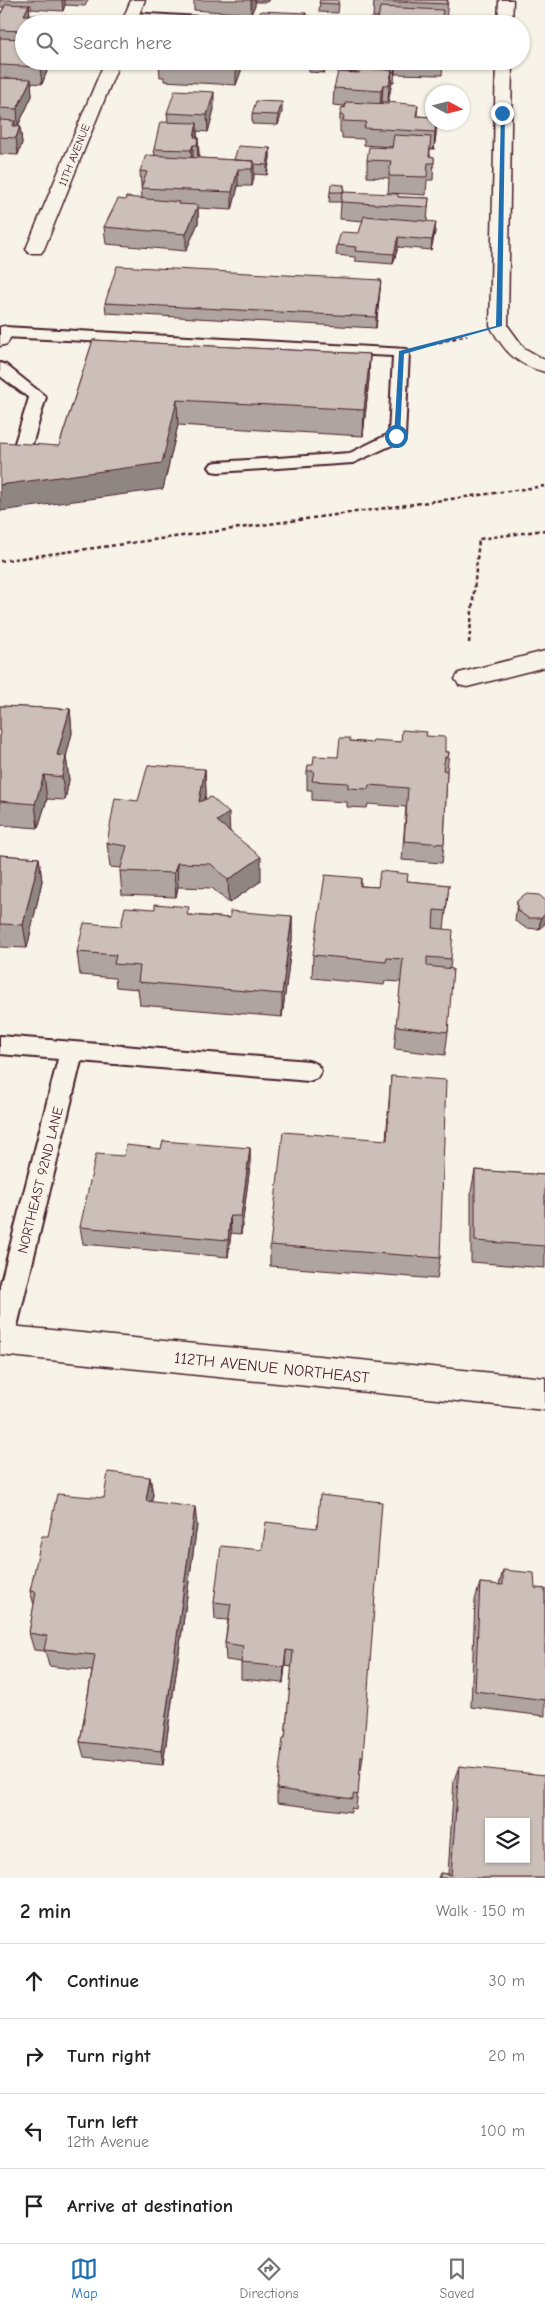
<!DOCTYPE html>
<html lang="en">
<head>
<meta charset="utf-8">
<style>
	:root { --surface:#fff; --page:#f6f6f6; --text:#202124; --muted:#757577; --line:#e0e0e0; --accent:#1f6fb2 }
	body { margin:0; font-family:"Comic Neue",sans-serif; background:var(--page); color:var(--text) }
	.controls { position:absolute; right:15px; bottom:15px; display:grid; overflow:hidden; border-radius:0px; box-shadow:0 1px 4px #0004 }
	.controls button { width:45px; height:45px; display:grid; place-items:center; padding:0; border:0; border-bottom:1px solid var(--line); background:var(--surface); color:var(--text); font:25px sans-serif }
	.compass { position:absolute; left:425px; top:85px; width:45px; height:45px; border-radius:50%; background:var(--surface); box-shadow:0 1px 4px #0004; rotate:97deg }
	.stop { position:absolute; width:15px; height:15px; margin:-11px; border:4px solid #1f6fb2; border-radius:50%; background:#fff }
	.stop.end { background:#1f6fb2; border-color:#fff; box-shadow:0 1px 5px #0008 }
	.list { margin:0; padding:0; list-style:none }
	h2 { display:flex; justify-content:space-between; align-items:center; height:65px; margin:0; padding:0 20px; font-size:21px }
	h2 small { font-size:16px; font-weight:400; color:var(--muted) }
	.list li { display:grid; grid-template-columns:32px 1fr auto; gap:15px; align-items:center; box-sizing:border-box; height:75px; padding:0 20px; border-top:1px solid var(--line) }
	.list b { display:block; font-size:19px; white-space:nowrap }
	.list p { margin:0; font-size:16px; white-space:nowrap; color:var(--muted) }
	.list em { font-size:16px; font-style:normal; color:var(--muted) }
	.icon { flex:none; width:28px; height:28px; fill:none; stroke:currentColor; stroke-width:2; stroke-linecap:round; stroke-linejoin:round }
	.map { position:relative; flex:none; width:545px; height:1878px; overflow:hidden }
	.search { position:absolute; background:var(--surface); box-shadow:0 1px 4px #0004; left:15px; right:15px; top:15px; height:55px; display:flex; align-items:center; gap:12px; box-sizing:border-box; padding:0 18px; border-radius:28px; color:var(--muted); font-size:19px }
	.sheet { height:365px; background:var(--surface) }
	nav { display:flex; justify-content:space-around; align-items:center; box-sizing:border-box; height:70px; border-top:1px solid var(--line); background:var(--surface); font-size:14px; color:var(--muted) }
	nav a { display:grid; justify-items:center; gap:2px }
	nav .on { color:var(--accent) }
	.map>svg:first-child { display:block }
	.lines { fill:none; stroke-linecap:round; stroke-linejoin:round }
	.lane-casing { stroke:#4a1f2b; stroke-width:4 }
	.street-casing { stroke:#4a1f2b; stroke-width:3 }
	.secondary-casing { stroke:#4a1f2b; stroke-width:3 }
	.path { stroke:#4a1f2b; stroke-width:2.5; stroke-dasharray:4 3; stroke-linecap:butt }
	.lane { fill:#f7f3e8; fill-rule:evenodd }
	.street { fill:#f7f3e8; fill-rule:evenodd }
	.secondary { fill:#f7f3e8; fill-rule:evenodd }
	.wall { fill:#afa49f; stroke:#4a1f2b }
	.shaded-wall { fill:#8f8682; stroke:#4a1f2b }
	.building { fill:#ccbfb9; stroke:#4a1f2b; fill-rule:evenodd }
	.route { fill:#1f6fb2 }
	.labels { text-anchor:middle; stroke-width:4.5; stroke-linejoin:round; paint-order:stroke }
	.far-street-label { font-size:11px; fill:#4a1f2b; stroke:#f7f3e8 }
	.street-label { font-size:14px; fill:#4a1f2b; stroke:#f7f3e8 }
	.near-street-label { font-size:16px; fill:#4a1f2b; stroke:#f7f3e8 }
</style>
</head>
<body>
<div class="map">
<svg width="545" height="1878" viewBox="0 0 545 1878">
	<rect width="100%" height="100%" fill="#f7f3e8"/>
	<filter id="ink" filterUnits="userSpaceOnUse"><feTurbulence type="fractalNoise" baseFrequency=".02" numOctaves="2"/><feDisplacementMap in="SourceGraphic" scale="10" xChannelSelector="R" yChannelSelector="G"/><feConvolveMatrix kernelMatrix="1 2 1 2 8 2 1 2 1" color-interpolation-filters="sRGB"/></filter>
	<g filter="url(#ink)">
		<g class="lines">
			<defs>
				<path id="lane" d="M131 13 217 18 223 22 222 24 127 20 125 17Z
					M4 327 407 349 409 352 405 436 403 440 353 463 218 472 212 471 209 467 212 463 218 462 350 453 389 434 393 356 4 337 0 336V328Z
					M0 363 6 365 46 397 27 462 24 466H12L9 462 29 398 0 376Z
					M0 1036 309 1061 317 1064 321 1071 317 1078 309 1081 81 1061 14 1339 10 1348 0 1351V1286L58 1059 0 1054Z"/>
				<path id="street" d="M131 0H145L135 24H121Z
					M499 0H513L512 24H498Z
					M105 61H120L44 249 41 253H29L26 249Z
					M496 61H512L508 326 524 348 545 360V372C515 364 505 352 490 326Z
					M4 326 11 328 13 332 7 344 0 346V327Z
					M545 651V667L467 687 459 685 455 679 459 673Z"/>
				<path id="secondary" d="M0 1325 545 1378V1410L0 1355Z"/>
			</defs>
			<!-- lane casing -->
			<use href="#lane" class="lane-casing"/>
			<!-- street casing -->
			<use href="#street" class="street-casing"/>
			<!-- secondary casing -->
			<use href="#secondary" class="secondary-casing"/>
			<!-- path -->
			<path class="path" d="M432 344 467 335
				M0 561 545 486
				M469 643 479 539 545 530"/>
			<!-- lane -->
			<use href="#lane" class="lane"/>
			<!-- street -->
			<use href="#street" class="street"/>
			<!-- secondary -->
			<use href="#secondary" class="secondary"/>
		</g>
		<!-- wall -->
		<path class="wall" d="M0 0H88L85 6 65 5 63 11 31 9V5H29L30 15 24 24V61H49L47 65V71L42 84 31 83 32 96 18 126H20L22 143 18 155 0 154V15L4 7H0Z
			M194 0H270L268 2H255V5L251 14 194 10Z
			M320 0 339 4 338 13 319 12Z
			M374 0H448L446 20 378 19V17H373Z
			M306 13V20L317 17V24H305Z
			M159 61H240L241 71 236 85 164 81V77H160Z
			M383 61H443L442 75 395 74V66H383Z
			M309 63 326 64 324 73 309 72Z
			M344 66H356V73H359L369 69 395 67 394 82H392L388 102H382L381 104 418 105 417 116 432 117 436 134 434 149H430V156L434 157 433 180H427L426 195 388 193 389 178 367 177V160L392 148V147L364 145V139L342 138V133L340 132V115L345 106 333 105 334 88 343 72Z
			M214 109 208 132 197 131 199 154 198 158 234 160 270 148V158L267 175 254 174 252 186H238L232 210 198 208V223L186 251 106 244 104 227 125 200 142 198 140 171 155 156 154 149 168 122 167 113Z
			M282 112 278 125 252 124V114Z
			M344 185V192L398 197 429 198 427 221 435 232 431 250 398 247 393 264 355 261V257L336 255 337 245 359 233 363 221 340 219 341 202H329L330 192Z
			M381 280 376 328 106 313 105 303Z
			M93 340 370 354 369 379 363 436 178 425 163 489 59 446Z
			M0 706 70 709 72 733 66 757 69 780 65 800 47 799 38 828 0 825Z
			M426 736 445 752H449L447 771 444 844 442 863 402 860 406 807 368 804 367 808 347 807V802L312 800V790H307V771L313 765 338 757 350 741 372 743 401 742Z
			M205 769 206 793 205 800 230 831 261 881 229 903 212 888 178 887 176 897 122 895 120 871 121 868 110 867 107 843 138 801Z
			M0 855 39 858 42 881 27 948 0 947Z
			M361 878V886L378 887 407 881 449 885 444 929 451 959 450 968 448 1032 445 1055 394 1049 401 982 385 981 384 985 312 978 313 955Z
			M545 900 539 929 526 928 515 921 517 901Z
			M190 915 230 918 292 916V940L282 1017 140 1005 138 989 116 987 115 978 80 975 77 952 121 926Z
			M391 1076 440 1258 437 1279 270 1266V1245L386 1140Z
			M250 1148V1166L241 1234 231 1233 228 1257 83 1244 80 1227 124 1156 161 1149Z
			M475 1170 545 1175V1268L471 1262V1192Z
			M150 1477 153 1495 151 1502 197 1525 163 1765 84 1757 80 1742 92 1671 49 1666 45 1651 34 1650 29 1633 34 1605 30 1591 48 1536 104 1498Z
			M262 1550 363 1756 361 1771 360 1770 356 1809 351 1808V1812L277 1803V1789L285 1738 292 1667 285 1666 283 1683 241 1679V1662L226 1660 225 1643 228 1620 215 1619 214 1602Z
			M503 1570 535 1588 545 1589V1716L471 1707 475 1600 480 1583 499 1585Z
			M459 1766 545 1878H438L440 1873 448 1874 454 1780Z"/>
		<!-- shaded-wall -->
		<path class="shaded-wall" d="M62 0H65V5L63 11Z
			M251 0H255V5L251 14Z
			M29 5 30 21 24 15Z
			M306 13V22L305 24H302Z
			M66 16 67 24H62Z
			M43 61H49L47 65V71L42 84 40 67Z
			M238 61H240L241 71 236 85V68Z
			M325 61H326V64L324 73Z
			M392 70 391 87 388 102 389 85Z
			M31 79 32 96 18 126 17 109Z
			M383 85 382 102 380 108 381 91Z
			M214 92V109L208 132 207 115Z
			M282 102V112L278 125V115Z
			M15 121 17 136 20 126 22 143 18 155 16 138 12 126Z
			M437 122 436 134 434 149 435 132Z
			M197 123V140L194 137Z
			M198 137 199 154 198 162 197 145Z
			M193 145V162L192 167 191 150Z
			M270 148V158L267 175V165Z
			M254 161V178L252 186V169Z
			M238 169V186L232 210V192Z
			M198 205V223L186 251V234Z
			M436 222 435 232 431 250 432 240Z
			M398 237V247L393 264 394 254Z
			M381 280 380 290 376 328V317Z
			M370 354 369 379 363 436 364 410Z
			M177 400 178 425 163 489 0 511V485Z
			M70 709 72 733 66 757 69 780 65 800 62 777 57 755Z
			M205 769 206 793 200 826 199 802Z
			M44 775 47 799 38 828 35 804Z
			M229 813 230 836 217 821Z
			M261 857V881L229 903 228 880Z
			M39 858 42 881 27 948 23 925Z
			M177 863 178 887 176 897 174 873Z
			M545 914V924L539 929 541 918Z
			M292 916V940L282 1017V994Z
			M250 1148V1166L241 1234V1216Z
			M230 1216 231 1233 228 1257V1240Z
			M150 1477 153 1495 148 1520 146 1501Z
			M195 1507 197 1525 163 1765 161 1751Z
			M286 1650 285 1666 283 1683 284 1667Z"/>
		<!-- building -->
		<path class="building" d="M320 0H339L338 4 319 3Z
			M374 0H447V4L374 1Z
			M6 4 29 5 24 15 66 16 62 24H24V31L0 30V15Z
			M380 7 443 10 441 24H370L371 18 378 19Z
			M261 11 306 13 302 24H256Z
			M188 16 241 19 240 24H185Z
			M307 16 317 17 315 21 305 20Z
			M0 38 24 39V61H43L40 67 0 65Z
			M164 61H238L236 68 163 64Z
			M310 61H325V64L309 63Z
			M344 66H356L355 71 343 70Z
			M370 66 395 67 394 72H392V70L369 69Z
			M360 68 392 70 389 85H383L381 91 334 88 338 72 359 73Z
			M0 78 31 79 17 109 0 108Z
			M175 90 214 92 207 115 167 113Z
			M256 101 282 102 278 115 252 114Z
			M346 102 388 104V102L418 105 416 116 432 117V122H436L435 132 364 128 366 122 343 121 344 116 340 115 342 107 345 108Z
			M0 120 15 121 12 126H20L16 138 0 137Z
			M160 122 197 123 194 137H198L197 145H193L191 150 154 149Z
			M394 135 431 137 429 156 434 157V163H428L427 177 389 176 391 161 367 160 369 147 392 148Z
			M238 146 270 148 267 165 254 164V161L234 160Z
			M146 155 254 161 252 169H238L232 192 141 188 147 172 140 171Z
			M331 184 344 185 343 192H330Z
			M342 192 398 194V197L429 198 428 207 341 202Z
			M126 197 179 202 178 204 198 205 186 234 104 227 118 199 125 200Z
			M364 216 436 222 432 240 398 237 394 254 355 251 356 247 337 245 341 232 359 233Z
			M117 266 381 280 376 317 105 303Z
			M93 340 370 354 364 410 177 400 162 463 0 485V442L59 446Z
			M0 706 70 709 57 755 66 756 62 777 44 775 35 804 0 801Z
			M402 730 427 732 426 736 445 737V752H449L448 757H445L443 770 447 771 444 844 404 841 408 788 369 785 368 789 348 788V783L312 781 314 771H307L308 765H313L314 756 338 757 340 738H350V741L372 743 373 740 401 742Z
			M148 765 205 769 199 802 211 797 229 813 217 821 261 857 228 880 211 864 177 863 174 873 120 871 127 846 107 843 115 798 138 801Z
			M0 855 39 858 23 925 0 924Z
			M380 871 408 874 407 881 449 885 446 911 434 910 433 928 453 930 451 959 427 957V966L453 969 448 1032 396 1026 403 959 387 958 386 962 313 955 325 875 361 878 360 886 378 887Z
			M525 894 539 895 545 900V914L541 918H528L517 910V901Z
			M155 904 189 907 187 915 230 918V911L292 916 282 994 138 982 140 966 114 964 116 955 77 952 84 923 121 926 125 907 155 909Z
			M391 1076 446 1080 440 1258 270 1245 283 1132 387 1140Z
			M163 1141 250 1148 241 1216H230L228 1240 80 1227 96 1154 124 1156 126 1145 161 1149Z
			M475 1170 545 1175V1246L475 1241Z
			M108 1472 150 1477 146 1501 195 1507 161 1751 80 1742 95 1655 44 1650 47 1636 29 1633 36 1592 30 1591 42 1536H48L57 1494 104 1498Z
			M320 1495 382 1502 363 1756H361L358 1795 353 1794V1799L277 1789 283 1738H285L293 1651 286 1650 284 1667 241 1663 243 1646 225 1643 231 1604 214 1602 221 1546 262 1550 266 1522 317 1528Z
			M503 1570 534 1573 535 1588 545 1589V1700L475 1691 480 1583 503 1585Z
			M459 1766 545 1775V1878H440V1873L451 1875ZM489 1822H526V1859H489Z"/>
	</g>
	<!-- route -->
	<path class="route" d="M501 112 505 113 502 326 404 354 400 436 394 437 399 351 496 326Z"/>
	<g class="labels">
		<!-- far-street labels -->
		<g class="far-street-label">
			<text transform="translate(74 155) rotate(-68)" y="4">11TH AVENUE</text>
		</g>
		<!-- street labels -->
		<g class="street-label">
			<text transform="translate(40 1180) rotate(-76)" y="5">NORTHEAST 92ND LANE</text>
		</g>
		<!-- near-street labels -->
		<g class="near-street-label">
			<text transform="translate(272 1367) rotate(6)" y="6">112TH AVENUE NORTHEAST</text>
		</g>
	</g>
</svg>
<div class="controls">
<button><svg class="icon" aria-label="layers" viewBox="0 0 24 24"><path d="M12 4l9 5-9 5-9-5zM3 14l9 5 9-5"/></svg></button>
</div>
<svg class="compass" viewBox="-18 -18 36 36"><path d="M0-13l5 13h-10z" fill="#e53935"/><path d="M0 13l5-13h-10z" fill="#757577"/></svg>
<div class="stop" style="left:396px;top:436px"></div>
<div class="stop end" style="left:502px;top:113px"></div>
<div class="search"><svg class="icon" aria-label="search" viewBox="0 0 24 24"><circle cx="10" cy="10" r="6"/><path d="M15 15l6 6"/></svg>Search here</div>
</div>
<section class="sheet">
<h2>2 min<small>Walk · 150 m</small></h2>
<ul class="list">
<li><svg class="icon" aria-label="ahead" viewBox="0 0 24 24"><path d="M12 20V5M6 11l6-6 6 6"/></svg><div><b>Continue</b></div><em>30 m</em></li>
<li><svg class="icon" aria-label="right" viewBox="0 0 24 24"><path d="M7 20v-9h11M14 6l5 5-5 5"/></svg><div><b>Turn right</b></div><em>20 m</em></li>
<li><svg class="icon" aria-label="left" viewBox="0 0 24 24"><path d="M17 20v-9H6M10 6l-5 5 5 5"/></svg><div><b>Turn left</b><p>12th Avenue</p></div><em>100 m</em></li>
<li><svg class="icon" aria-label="arrive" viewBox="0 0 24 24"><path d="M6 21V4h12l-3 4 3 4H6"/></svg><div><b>Arrive at destination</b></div></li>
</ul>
</section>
<nav>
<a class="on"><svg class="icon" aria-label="map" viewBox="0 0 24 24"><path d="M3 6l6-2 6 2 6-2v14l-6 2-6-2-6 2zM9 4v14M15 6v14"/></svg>Map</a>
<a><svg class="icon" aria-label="directions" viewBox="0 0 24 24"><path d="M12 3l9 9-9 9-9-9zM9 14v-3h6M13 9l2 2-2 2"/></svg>Directions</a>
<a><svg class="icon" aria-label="saved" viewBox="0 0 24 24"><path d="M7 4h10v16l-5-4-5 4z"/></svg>Saved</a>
</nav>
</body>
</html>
